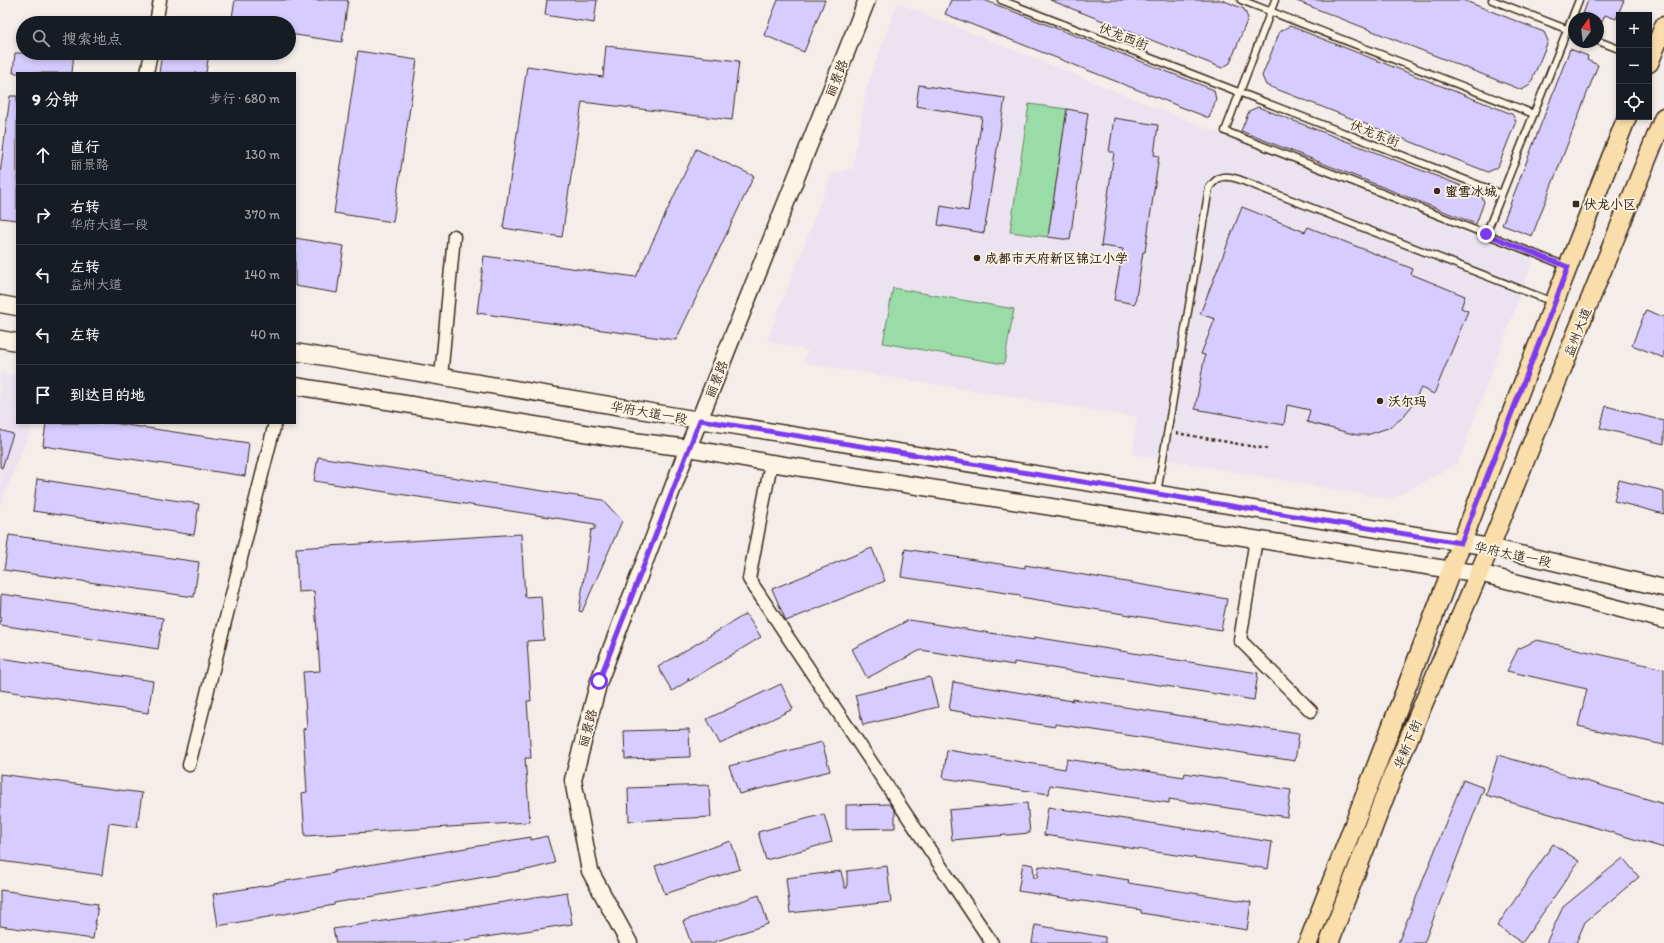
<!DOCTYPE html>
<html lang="zh">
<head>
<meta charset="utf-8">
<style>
	:root { --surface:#171b24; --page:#242831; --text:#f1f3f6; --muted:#9ea1a6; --line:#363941 }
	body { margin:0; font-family:Itim,"LXGW WenKai TC",sans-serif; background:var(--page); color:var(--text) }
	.controls { position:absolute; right:12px; top:12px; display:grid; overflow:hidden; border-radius:0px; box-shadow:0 2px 6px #0003 }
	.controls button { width:36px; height:36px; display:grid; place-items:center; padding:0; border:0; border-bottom:1px solid var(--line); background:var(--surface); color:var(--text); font:20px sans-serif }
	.compass { position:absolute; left:1568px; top:12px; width:36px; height:36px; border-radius:50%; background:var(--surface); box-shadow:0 2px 6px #0003; rotate:14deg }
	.stop { position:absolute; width:12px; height:12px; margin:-9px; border:3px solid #7c3aed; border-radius:50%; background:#fff }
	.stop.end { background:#7c3aed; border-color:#fff; box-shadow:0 1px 4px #0008 }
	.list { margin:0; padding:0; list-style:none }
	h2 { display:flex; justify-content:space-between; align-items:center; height:52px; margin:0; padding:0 16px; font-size:17px }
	h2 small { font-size:13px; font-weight:400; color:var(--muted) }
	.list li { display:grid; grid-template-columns:26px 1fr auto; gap:12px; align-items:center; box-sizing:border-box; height:60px; padding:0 16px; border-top:1px solid var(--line) }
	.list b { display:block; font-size:15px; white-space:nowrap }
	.list p { margin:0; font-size:13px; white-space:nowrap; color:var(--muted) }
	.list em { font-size:13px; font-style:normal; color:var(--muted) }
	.icon { flex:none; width:22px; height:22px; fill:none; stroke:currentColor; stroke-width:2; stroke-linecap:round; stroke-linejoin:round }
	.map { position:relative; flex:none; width:1664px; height:943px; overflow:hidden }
	.search { position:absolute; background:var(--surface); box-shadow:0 2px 6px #0003; left:16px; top:16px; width:280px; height:44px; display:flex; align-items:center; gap:10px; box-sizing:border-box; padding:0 14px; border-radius:22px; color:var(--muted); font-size:15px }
	.panel { position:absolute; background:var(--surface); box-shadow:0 2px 6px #0003; left:16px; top:72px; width:280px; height:352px; border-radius:0px }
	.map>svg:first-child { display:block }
	.built { fill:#ebe3f0 }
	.green { fill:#9adca7; stroke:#6a8362 }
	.building { fill:#d6ccff; stroke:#3b2a1e }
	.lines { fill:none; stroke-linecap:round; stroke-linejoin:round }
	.lane-casing { stroke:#3b2a1e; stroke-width:9 }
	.street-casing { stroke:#3b2a1e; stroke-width:15 }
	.secondary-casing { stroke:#3b2a1e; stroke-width:19 }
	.primary-casing { stroke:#3b2a1e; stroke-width:21 }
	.path { stroke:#3b2a1e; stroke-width:2.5; stroke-dasharray:3 3; stroke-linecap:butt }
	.lane { stroke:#fcf5e5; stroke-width:6 }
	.street { stroke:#fcf5e5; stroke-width:12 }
	.secondary { stroke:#fcf5e5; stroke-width:16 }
	.primary { stroke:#f9deab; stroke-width:18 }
	.route { stroke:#7c3aed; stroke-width:5 }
	.poi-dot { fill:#3b2a1e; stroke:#fcf5e5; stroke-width:1.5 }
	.labels { text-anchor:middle; stroke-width:3.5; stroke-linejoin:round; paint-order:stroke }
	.street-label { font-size:13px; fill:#3b2a1e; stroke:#fcf5e5 }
	.poi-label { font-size:13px; font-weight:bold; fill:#3b2a1e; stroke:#fcf5e5; text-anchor:start }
</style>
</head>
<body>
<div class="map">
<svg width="1664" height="943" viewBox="0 0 1664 943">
	<rect width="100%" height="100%" fill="#f4edea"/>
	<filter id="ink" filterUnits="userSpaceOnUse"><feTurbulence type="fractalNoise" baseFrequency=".025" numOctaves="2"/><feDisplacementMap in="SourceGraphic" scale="8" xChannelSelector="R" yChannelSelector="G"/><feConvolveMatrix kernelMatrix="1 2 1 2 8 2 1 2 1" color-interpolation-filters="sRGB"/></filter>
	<g filter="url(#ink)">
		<!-- built -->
		<path class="built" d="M897 3 1533 260 1458 463 1391 499 1133 454 1137 417 804 363 808 350 767 341 831 175 853 168 866 89Z
			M0 373 17 376V423H33L0 506Z"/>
		<!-- green -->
		<path class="green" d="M1029 104 1067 109 1048 237 1010 232Z
			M893 288 1014 309 1004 364 883 343Z"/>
		<!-- building -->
		<path class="building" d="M235 0H348L342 42 289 34V23H231Z
			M547 0H597L594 23 545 15Z
			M778 0H825L804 52 764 35Z
			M951 0H984L1214 90 1216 100 1209 118 945 14Z
			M1050 0H1222L1244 9 1248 18 1230 63 1222 68Z
			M1294 0H1463L1544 32 1548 41 1530 85 1522 90Z
			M1588 0H1624L1616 19 1605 15 1602 22 1598 20V18H1592L1583 14Z
			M1290 26 1512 114 1516 121 1498 167 1488 172 1266 85 1262 76 1280 31Z
			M606 46 739 61 732 120 582 102 562 237 503 228 527 66 603 77Z
			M1570 49 1588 56 1587 60 1598 65 1532 236 1502 225Z
			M358 51 417 60 393 222 334 213Z
			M15 53H74L72 73H13Z
			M162 53H209L206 73H159Z
			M919 85 1005 98 984 233 938 225 941 206 968 211 982 117 916 106Z
			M10 96H17V220L0 218V174Z
			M1258 107 1480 193 1484 202 1476 224 1241 131 1249 111Z
			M1067 109 1088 113 1070 240 1048 237Z
			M1114 118 1158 125 1154 155 1159 156 1145 252H1143L1135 304 1114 300 1123 249 1101 246 1114 152H1109Z
			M696 149 754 176 676 340 477 313 484 256 636 277Z
			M1242 207 1305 232 1308 227 1413 269 1411 274 1465 296 1461 308 1468 311 1434 394 1421 388 1411 407 1401 419 1388 428 1367 435H1357L1307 422 1310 410 1287 405 1284 425 1195 409 1205 355 1201 354 1215 319 1200 314Z
			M295 238 344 246 337 293 295 286Z
			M1646 310 1664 317V358L1632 345Z
			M1606 406 1664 421V444L1600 428Z
			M46 423H113L249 443 245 476 43 446Z
			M0 430 13 434 2 468 0 467Z
			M318 457 603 500 622 521 582 612 579 611 591 530 595 529V524L314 481Z
			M37 479 199 504 194 535 33 511Z
			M1619 480 1664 491V514L1614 501Z
			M521 534 525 597 541 596 544 640 527 641 531 701H527L531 758H525L530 822 305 836 302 793 307 792 303 729 307 728 303 672 320 671 314 591 298 592 296 548Z
			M9 535 199 562 194 597 4 570Z
			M872 548 885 581 786 621 772 589Z
			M905 549 1025 568V565L1227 599 1221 630 1020 597V595L901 577Z
			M1 594 163 618 158 649 0 625Z
			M746 614 761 637 689 681 688 678V681L672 691 658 667Z
			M909 620 1034 640V637L1258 673 1254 700 1014 662V665L921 650 867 678 852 649Z
			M1537 640 1664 669V745L1578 726 1587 689 1507 671 1518 649Z
			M0 658 153 681 148 713 0 690Z
			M930 677 938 707 863 725 855 695Z
			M953 682 1073 701V699L1299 734 1295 761 1055 724V727L949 710Z
			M781 684 793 709 720 744 707 719Z
			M689 729 690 757 625 759 624 731Z
			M822 742 830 771 739 794 729 766Z
			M947 750 1065 769 1067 759 1184 777 1185 773 1291 790 1287 817 1169 799V803L1050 785 1049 794 943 778Z
			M1498 755 1664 804V848L1486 795Z
			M0 774 142 793 137 827 109 823 102 875 0 861Z
			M1463 780 1484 788 1424 943H1398Z
			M709 785 711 817 629 821 628 788Z
			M1027 803 1030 833 952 840 949 810Z
			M890 804 895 811V828L846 829V805Z
			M1048 807 1272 842 1268 869 1044 835Z
			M824 814 832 842 766 860 758 832Z
			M547 836 555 863 531 869 334 903V905L218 926 213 894 275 884 274 883 334 873V871L454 850 531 837V840Z
			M731 841 740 869 665 894 655 866Z
			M1553 844 1579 861 1522 943 1497 926Z
			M1623 858 1639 877 1585 922 1576 943H1546L1563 907Z
			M1023 863 1033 865 1034 878H1037L1039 866 1129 880 1128 883 1251 902 1247 930 1141 913V910L1018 891Z
			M887 866 891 902 790 913 786 878 841 871 845 888H847V871Z
			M0 890 98 904 93 939 0 926Z
			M567 892 572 924 446 943H336L333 929Z
			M759 895 768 924 711 943H691L683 921Z
			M1035 925 1105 937V943H1032Z"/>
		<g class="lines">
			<defs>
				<path id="lane" d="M1001 0 1502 194
					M1241 0 1534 114
					M1275 0 1225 131 1566 266
					M1492 0 1574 32
					M1598 41 1619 49
					M1486 234 1579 0
					M1157 493 1209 188C1218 175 1225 175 1238 179L1553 302"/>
				<path id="street" d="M156 23 160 0
					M147 73 151 53
					M441 377 454 236
					M771 463 749 579 992 943
					M1256 539 1240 640 1311 711
					M189 765 275 423"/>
				<path id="secondary" d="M0 304 17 307
					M0 339 17 342
					M295 352 699 420 1490 547 1664 588
					M295 386 633 441 688 448 771 463 1452 570 1479 573 1664 620
					M629 943 590 871 573 780 599 681 688 448 867 0"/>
				<path id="primary" d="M1649 63 1664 26
					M1308 943C1415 668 1518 391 1627 117
					M1329 943 1393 775 1490 547 1664 117"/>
			</defs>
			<!-- lane casing -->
			<use href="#lane" class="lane-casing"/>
			<!-- street casing -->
			<use href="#street" class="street-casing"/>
			<!-- secondary casing -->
			<use href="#secondary" class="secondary-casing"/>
			<!-- primary casing -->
			<use href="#primary" class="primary-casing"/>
			<!-- path -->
			<path class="path" d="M1176 433 1267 449"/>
			<!-- lane -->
			<use href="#lane" class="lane"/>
			<!-- street -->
			<use href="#street" class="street"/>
			<!-- secondary -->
			<use href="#secondary" class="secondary"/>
			<!-- primary -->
			<use href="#primary" class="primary"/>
		</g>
	</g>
	<g class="lines" filter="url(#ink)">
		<!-- route -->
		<path class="route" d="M599 681 700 420 1461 543 1555 302 1568 267 1486 234"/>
	</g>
	<!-- markers -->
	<g class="poi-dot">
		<circle cx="1437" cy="191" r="4"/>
		<rect x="1572" y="200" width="8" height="8" rx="2"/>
		<circle cx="977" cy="258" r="4"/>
		<circle cx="1380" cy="401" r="4"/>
	</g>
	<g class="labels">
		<!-- street labels -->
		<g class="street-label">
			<text transform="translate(1124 36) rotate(21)" y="5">伏龙西街</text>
			<text transform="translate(836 78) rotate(-68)" y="5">丽景路</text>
			<text transform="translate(1375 133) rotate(21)" y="5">伏龙东街</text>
			<text transform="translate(1577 332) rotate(-68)" y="5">益州大道</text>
			<text transform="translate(716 379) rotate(-68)" y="5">丽景路</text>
			<text transform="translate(649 412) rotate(10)" y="5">华府大道一段</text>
			<text transform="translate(1513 554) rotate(12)" y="5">华府大道一段</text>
			<text transform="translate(587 728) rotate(-75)" y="5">丽景路</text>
			<text transform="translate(1407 744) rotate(-67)" y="5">华新下街</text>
		</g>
		<!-- poi labels -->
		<g class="poi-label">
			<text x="1445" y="196">蜜雪冰城</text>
			<text x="1584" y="209">伏龙小区</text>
			<text x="985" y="263">成都市天府新区锦江小学</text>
			<text x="1388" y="406">沃尔玛</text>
		</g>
	</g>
</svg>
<div class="controls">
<button>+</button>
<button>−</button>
<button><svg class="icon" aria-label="locate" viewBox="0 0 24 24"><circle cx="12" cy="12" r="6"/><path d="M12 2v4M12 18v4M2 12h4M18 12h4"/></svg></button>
</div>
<svg class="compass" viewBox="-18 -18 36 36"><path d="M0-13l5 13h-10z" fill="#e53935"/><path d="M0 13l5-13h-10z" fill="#9ea1a6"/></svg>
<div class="stop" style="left:599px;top:681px"></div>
<div class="stop end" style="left:1486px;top:234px"></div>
<div class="search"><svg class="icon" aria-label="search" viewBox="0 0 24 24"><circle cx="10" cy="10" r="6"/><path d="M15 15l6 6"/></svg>搜索地点</div>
<section class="panel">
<h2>9 分钟<small>步行 · 680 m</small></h2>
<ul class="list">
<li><svg class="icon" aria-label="ahead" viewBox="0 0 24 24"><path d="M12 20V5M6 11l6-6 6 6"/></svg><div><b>直行</b><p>丽景路</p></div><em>130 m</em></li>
<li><svg class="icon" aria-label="right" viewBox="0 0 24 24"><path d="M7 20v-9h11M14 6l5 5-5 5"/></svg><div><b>右转</b><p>华府大道一段</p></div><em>370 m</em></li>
<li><svg class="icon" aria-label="left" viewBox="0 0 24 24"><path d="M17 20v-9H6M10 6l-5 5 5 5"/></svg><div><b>左转</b><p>益州大道</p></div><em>140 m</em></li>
<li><svg class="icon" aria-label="left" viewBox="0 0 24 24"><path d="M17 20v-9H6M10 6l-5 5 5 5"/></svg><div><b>左转</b></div><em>40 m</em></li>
<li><svg class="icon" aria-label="arrive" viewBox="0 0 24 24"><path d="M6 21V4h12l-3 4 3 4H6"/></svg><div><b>到达目的地</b></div></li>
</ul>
</section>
</div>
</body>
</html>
